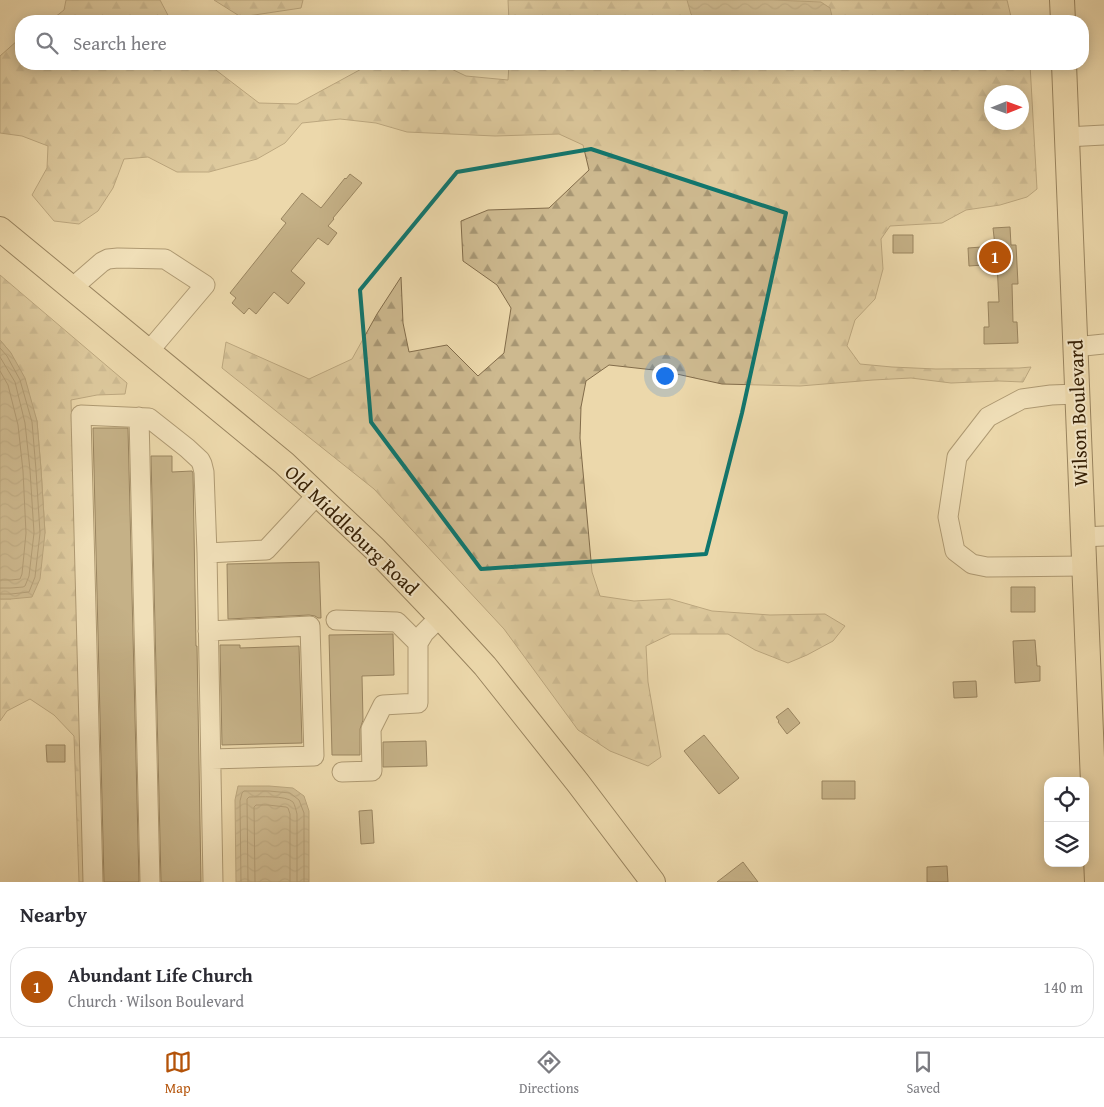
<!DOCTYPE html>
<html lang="en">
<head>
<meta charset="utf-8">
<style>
	:root { --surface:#fff; --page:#f7f7f7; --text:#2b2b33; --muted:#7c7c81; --line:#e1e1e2; --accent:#b45309 }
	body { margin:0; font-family:"Gentium Book Plus",serif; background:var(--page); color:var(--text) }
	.controls { position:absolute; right:15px; bottom:15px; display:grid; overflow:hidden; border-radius:10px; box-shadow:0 2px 12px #0003 }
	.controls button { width:45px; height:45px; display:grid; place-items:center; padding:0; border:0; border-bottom:1px solid var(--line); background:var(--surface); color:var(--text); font:25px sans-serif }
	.compass { position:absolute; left:984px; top:85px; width:45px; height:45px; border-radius:50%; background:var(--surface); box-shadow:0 2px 12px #0003; rotate:89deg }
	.you { position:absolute; left:664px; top:375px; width:18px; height:18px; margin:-12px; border:4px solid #fff; border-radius:50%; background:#1a73e8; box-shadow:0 0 0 8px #1a73e833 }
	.badge { display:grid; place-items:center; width:32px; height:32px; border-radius:50%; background:var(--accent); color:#fff; font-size:16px; font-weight:700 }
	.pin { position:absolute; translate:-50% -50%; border:2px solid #fff; box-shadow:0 1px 5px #0006 }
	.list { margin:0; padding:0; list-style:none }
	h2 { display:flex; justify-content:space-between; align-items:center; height:65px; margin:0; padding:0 20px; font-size:21px }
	h2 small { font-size:16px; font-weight:400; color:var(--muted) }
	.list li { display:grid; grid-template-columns:32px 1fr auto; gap:15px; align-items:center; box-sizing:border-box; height:80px; margin:0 10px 10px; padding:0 10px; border:1px solid var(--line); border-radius:20px }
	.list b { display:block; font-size:19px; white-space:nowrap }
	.list p { margin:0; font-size:16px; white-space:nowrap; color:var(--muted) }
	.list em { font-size:16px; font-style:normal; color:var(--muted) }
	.icon { flex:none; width:28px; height:28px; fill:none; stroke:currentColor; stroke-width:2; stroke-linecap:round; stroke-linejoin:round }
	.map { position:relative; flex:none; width:1104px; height:882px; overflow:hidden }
	.search { position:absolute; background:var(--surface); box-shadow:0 2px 12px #0003; left:15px; right:15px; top:15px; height:55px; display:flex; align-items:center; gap:12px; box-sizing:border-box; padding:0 18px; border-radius:20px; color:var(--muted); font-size:19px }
	.sheet { height:155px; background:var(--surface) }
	nav { display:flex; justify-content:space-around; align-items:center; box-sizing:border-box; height:70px; border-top:1px solid var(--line); background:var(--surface); font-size:14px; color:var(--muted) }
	nav a { display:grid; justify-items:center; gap:2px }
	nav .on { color:var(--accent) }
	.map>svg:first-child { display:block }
	.forest { fill:url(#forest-firs); stroke:#826c4a; fill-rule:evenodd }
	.water { fill:url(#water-waves); stroke:#7e6947 }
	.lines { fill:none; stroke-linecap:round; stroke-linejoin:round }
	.shore { stroke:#725c3c; stroke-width:1 }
	.building { fill:#95805b; stroke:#362005 }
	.minor-casing { stroke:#644e2e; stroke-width:21 }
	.major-casing { stroke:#362005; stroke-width:26 }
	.path { stroke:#362005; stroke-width:3; stroke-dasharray:1 2.5; stroke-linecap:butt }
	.minor { stroke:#f3e6c8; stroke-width:19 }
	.major { stroke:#ecd8ab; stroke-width:24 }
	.marked { fill:none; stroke:#0f766e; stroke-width:4; stroke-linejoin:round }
	.labels { text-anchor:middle; stroke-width:4; stroke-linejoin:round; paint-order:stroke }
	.street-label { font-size:20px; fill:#362005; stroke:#f3e6c8 }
</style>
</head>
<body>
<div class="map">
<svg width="1104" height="882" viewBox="0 0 1104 882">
	<defs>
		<pattern id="forest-firs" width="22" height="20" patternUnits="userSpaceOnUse" patternTransform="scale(1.25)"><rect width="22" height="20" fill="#cdb98f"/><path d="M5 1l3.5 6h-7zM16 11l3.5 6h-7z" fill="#a79673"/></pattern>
		<pattern id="water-waves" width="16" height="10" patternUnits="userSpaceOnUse" patternTransform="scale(1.25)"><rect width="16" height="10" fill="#ae9973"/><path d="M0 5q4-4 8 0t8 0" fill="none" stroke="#8e7c5c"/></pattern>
	</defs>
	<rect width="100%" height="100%" fill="#ecd8ab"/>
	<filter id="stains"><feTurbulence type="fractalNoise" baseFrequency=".004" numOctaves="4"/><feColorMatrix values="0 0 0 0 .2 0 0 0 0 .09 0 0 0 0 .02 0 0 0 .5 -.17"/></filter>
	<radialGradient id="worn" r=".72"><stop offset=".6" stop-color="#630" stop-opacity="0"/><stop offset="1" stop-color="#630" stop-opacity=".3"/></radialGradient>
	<!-- forest -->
	<path class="forest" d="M66 0H160L171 21H50L64 10Z
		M214 0H303L301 8 241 17Z
		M508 0H1007L1012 21H509Z
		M21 38V64H208L259 103 297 104 365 67 376 64H441L466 76 508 80 509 64H1030L1037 189 1027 197 1000 205 966 210 942 223 890 226 881 239 883 269 875 299 855 320 847 346 860 364 892 367 936 369 1019 368 1031 367 1023 382 999 381 951 383 911 378 873 380 800 386 722 384 663 371 609 365 586 381 581 407 580 438 592 572 600 596 634 601 670 599 712 611 770 615 825 614 845 626 833 641 807 655 788 663 755 650 728 634H671L646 646 648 682 661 757 648 766 610 751 578 730 504 629 374 489 222 368 226 342 309 379 352 359 377 314 401 277 403 323 409 352 447 345 478 376 504 353 511 308 497 285 463 261 461 221 488 210 549 208 589 170 583 145 559 134 495 136 407 132 376 123 340 119 302 123 285 143 257 159 209 172H177L148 157 124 159 113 188 98 211 79 224 54 221 32 195 47 168 48 146 22 136 0 133V56L18 40ZM992 92H1022V122H992Z
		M0 275 127 383 125 394 97 395 71 400 86 882H79L74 736 54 715 30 699 7 711 0 721V599H11L45 533 41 469 37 421 11 353 0 340Z"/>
	<!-- water -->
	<path class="water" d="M687 0H773L821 2 830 8 833 20 832 21H697L691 14Z
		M0 340 11 353 25 378 37 421 41 469 45 533 40 579 32 597 11 599H0Z
		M238 786H269L293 788 304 796 309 811V882H236L235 800Z"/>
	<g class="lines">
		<!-- shore -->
		<path class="shore" d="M0 348 7 356 20 380 32 422 36 470 40 533 35 577 29 592 11 594H0
			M0 357 15 382 25 423 30 470 34 533 29 576 25 586 23 587 11 588H0
			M0 371 8 385 18 425 23 471 26 533 22 574 20 579 11 580H0
			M241 882 240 801 242 793 244 791H269L290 793 299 800 304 813V882
			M248 882 247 799 249 797C259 797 286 795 293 802 295 805 296 810 297 814V882
			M255 882 254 807 256 805H268L286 807 288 808 290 814V882"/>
	</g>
	<!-- building -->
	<path class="building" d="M350 174 362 183 333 218 334 219 328 226 337 233 328 245 318 238 291 271 305 283 288 304 274 292 256 314 249 308 244 314 232 303 236 298 230 293 286 223 281 219 302 193 321 208 345 178 346 179Z
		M1010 227 1011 245H1016L1018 284H1012L1013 322H1017L1018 343 984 344V327H989L988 302H999L997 264 969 266 968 248 995 246 993 228Z
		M893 235H913V253H893Z
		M93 428H128L139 882H104Z
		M151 456H172V472L192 471 193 473 196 646H197L201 882H161Z
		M319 562 321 618H318L315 616 309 615 228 619 227 564Z
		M1011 587H1035V612H1011Z
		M393 634 394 675 362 676 363 720 360 729V755H332L329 635Z
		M1035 640 1037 666H1040V681L1015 683 1013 641Z
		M220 645H240V648L299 646 302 743 222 745Z
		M976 681 977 697 954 698 953 682Z
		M788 708 800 723 787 734 778 722 779 721 776 717Z
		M704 735 739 778 719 794 684 751Z
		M426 741 427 766 383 767V742Z
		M46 745H65V762H47Z
		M822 781H855V799H822Z
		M372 810 374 843 361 844 359 811Z
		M743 862 758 882H717Z
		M947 866 948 882H927V867Z"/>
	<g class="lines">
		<defs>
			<path id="minor" d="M1066 137 1104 135
				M72 288 102 262 108 259 118 258 165 259 205 285 149 351
				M1075 347 1104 344
				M1077 394 1051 395 1022 399 988 417 957 457 948 517 955 551 972 564 987 567 1085 566
				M139 417 150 882
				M1083 537 1104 536
				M207 553 213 882
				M336 620 397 622 418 643
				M208 631 310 626 314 756 211 759
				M342 772 372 771 371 729 383 705 418 703V643L424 633 440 617
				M93 882 81 415 149 418 187 448 200 460 202 464 204 472 207 553 266 550 317 495"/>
			<path id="major" d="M1062 0 1063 21
				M1064 64 1097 882
				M0 229 284 463 375 549 440 617 485 666 578 783 653 882"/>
		</defs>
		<!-- minor casing -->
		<use href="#minor" class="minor-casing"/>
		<!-- major casing -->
		<use href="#major" class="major-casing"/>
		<!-- path -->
		<path class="path" d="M1083 26 1085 59"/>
		<!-- minor -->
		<use href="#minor" class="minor"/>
		<!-- major -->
		<use href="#major" class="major"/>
	</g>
	<!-- marked area -->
	<path d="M0 0H1104V882H0ZM591 149 786 213 742 413 706 554 481 569 371 422 360 290 457 172Z" fill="#ecd8ab" fill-opacity=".55" fill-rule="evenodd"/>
	<path class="marked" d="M591 149 786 213 742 413 706 554 481 569 371 422 360 290 457 172Z"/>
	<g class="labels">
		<!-- street labels -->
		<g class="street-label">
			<text transform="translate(1078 413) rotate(-92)" y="7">Wilson Boulevard</text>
			<text transform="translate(352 530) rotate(44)" y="7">Old Middleburg Road</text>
		</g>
	</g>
	<rect width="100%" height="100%" filter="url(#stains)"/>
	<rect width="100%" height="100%" fill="url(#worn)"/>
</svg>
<div class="controls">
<button><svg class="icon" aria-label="locate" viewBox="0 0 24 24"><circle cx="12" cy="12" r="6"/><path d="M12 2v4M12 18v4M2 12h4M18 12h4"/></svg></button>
<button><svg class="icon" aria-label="layers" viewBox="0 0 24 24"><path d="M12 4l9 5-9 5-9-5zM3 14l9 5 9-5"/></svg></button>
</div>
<svg class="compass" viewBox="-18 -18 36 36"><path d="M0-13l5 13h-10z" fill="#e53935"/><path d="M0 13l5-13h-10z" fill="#7c7c81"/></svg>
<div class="you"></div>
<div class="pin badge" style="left:995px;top:257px">1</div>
<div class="search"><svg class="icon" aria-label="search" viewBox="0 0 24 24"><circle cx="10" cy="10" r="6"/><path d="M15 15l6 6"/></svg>Search here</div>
</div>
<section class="sheet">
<h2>Nearby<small></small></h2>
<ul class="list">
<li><span class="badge">1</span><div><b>Abundant Life Church</b><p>Church · Wilson Boulevard</p></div><em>140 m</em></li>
</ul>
</section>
<nav>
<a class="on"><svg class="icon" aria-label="map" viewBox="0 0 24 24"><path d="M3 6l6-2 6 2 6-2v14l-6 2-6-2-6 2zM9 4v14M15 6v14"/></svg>Map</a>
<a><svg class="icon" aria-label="directions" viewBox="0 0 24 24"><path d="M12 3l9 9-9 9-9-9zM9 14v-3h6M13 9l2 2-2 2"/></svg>Directions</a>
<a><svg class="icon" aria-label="saved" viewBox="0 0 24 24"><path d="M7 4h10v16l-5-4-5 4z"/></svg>Saved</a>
</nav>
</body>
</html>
